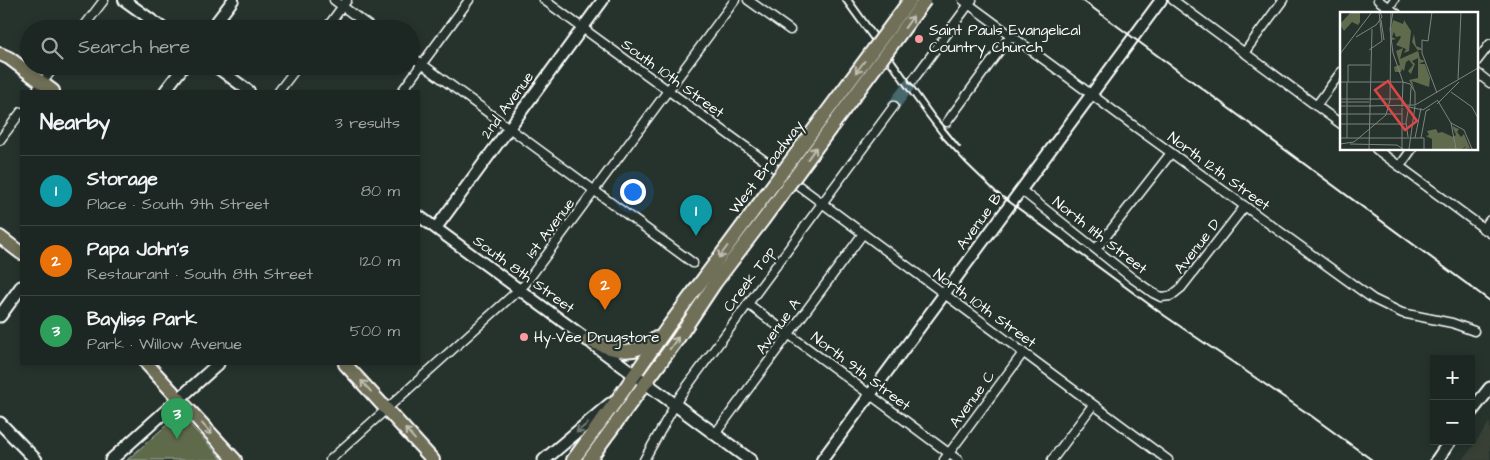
<!DOCTYPE html>
<html lang="en">
<head>
<meta charset="utf-8">
<style>
	:root { --surface:#1c2622; --page:#29322f; --text:#f1f3f6; --muted:#a0a5a5; --line:#3a4340; --accent:#ff9aa2 }
	body { margin:0; font-family:"Architects Daughter",sans-serif; background:var(--page); color:var(--text) }
	.controls { position:absolute; right:15px; bottom:15px; display:grid; overflow:hidden; border-radius:0px; box-shadow:0 2px 8px #0003 }
	.controls button { width:45px; height:45px; display:grid; place-items:center; padding:0; border:0; border-bottom:1px solid var(--line); background:var(--surface); color:var(--text); font:25px sans-serif }
	.you { position:absolute; left:632px; top:191px; width:18px; height:18px; margin:-12px; border:4px solid #fff; border-radius:50%; background:#1a73e8; box-shadow:0 0 0 8px #1a73e833 }
	.badge { display:grid; place-items:center; width:32px; height:32px; border-radius:50%; background:var(--accent); color:#fff; font-size:16px; font-weight:700 }
	.pin { position:absolute; translate:-50% -41px; filter:drop-shadow(0 1px 2px #0008) }
	.pin::after { content:''; position:absolute; top:26px; width:18px; height:15px; background:inherit; clip-path:polygon(0 0,100% 0,50% 100%) }
	.list { margin:0; padding:0; list-style:none }
	h2 { display:flex; justify-content:space-between; align-items:center; height:65px; margin:0; padding:0 20px; font-size:21px }
	h2 small { font-size:16px; font-weight:400; color:var(--muted) }
	.list li { display:grid; grid-template-columns:32px 1fr auto; gap:15px; align-items:center; box-sizing:border-box; height:70px; padding:0 20px; border-top:1px solid var(--line) }
	.list b { display:block; font-size:19px; white-space:nowrap }
	.list p { margin:0; font-size:16px; white-space:nowrap; color:var(--muted) }
	.list em { font-size:16px; font-style:normal; color:var(--muted) }
	.icon { flex:none; width:28px; height:28px; fill:none; stroke:currentColor; stroke-width:2; stroke-linecap:round; stroke-linejoin:round }
	.map { position:relative; flex:none; width:1490px; height:460px; overflow:hidden }
	.search { position:absolute; background:var(--surface); box-shadow:0 2px 8px #0003; left:20px; top:20px; width:400px; height:55px; display:flex; align-items:center; gap:12px; box-sizing:border-box; padding:0 18px; border-radius:28px; color:var(--muted); font-size:19px }
	.panel { position:absolute; background:var(--surface); box-shadow:0 2px 8px #0003; left:20px; top:90px; width:400px; height:275px; border-radius:0px }
	.map>svg:first-child { display:block }
	.built { fill:#384036 }
	.green { fill:#5f6b4c; stroke:#afb5a6 }
	.lines { fill:none; stroke-linecap:round; stroke-linejoin:round }
	.river { stroke:#46686d; stroke-width:12 }
	.minor-casing { stroke:#fff; stroke-width:11 }
	.tertiary-casing { stroke:#fff; stroke-width:14 }
	.secondary-casing { stroke:#fff; stroke-width:15 }
	.primary-casing { stroke:#fff; stroke-width:16 }
	.minor { stroke:#26332d; stroke-width:8 }
	.tertiary { stroke:#26332d; stroke-width:10 }
	.secondary { stroke:#26332d; stroke-width:11 }
	.primary { stroke:#706f59; stroke-width:12 }
	.rail { stroke:#fff; stroke-width:2 }
	.primary-bridge-casing { stroke:#fff; stroke-width:16; stroke-linecap:butt }
	.primary-bridge { stroke:#706f59; stroke-width:12 }
	.oneway { stroke:#bfbeb4 }
	.oneway2 { stroke:#727a76 }
	.poi-dot { fill:#ff9aa2; stroke:#26332d; stroke-width:2 }
	.labels { text-anchor:middle; stroke-width:4.5; stroke-linejoin:round; paint-order:stroke }
	.poi-label { font-size:15px; fill:#fff; stroke:#26332d; text-anchor:start }
	.street-label { font-size:15px; fill:#fff; stroke:#26332d }
	.inset-road { fill:none; stroke:#7d8581; stroke-width:1 }
	.view { fill:#dc4848; fill-opacity:0.15; stroke:#dc4848; stroke-width:2.5 }
	.inset-edge { fill:none; stroke:#fff; stroke-width:2.5 }
</style>
</head>
<body>
<div class="map">
<svg width="1490" height="460" viewBox="0 0 1490 460">
	<rect width="100%" height="100%" fill="#26332d"/>
	<filter id="ink" filterUnits="userSpaceOnUse"><feTurbulence type="fractalNoise" baseFrequency=".02" numOctaves="2"/><feDisplacementMap in="SourceGraphic" scale="10" xChannelSelector="R" yChannelSelector="G"/><feConvolveMatrix kernelMatrix="1 2 1 2 8 2 1 2 1" color-interpolation-filters="sRGB"/></filter>
	<g filter="url(#ink)">
		<!-- built -->
		<path class="built" d="M1490 422V460H1463Z"/>
		<!-- green -->
		<path class="green" d="M179 414 183 417 223 460H127Z"/>
		<g class="lines">
			<!-- river -->
			<path class="river" d="M894 105 913 80"/>
			<defs>
				<path id="minor" d="M334 0 373 29
					M544 0 787 177 1168 460
					M748 0 790 30
					M963 0 1130 123 1373 299 1402 313 1452 323 1474 331
					M1173 0 1341 124
					M1378 0 1397 14
					M1384 14 1394 0
					M82 29 104 0
					M326 29 347 0
					M1244 53 1283 0
					M411 56 693 263
					M1476 62 1490 44
					M1476 72 1490 83
					M913 80 972 0
					M36 91 55 66
					M279 91 298 66
					M402 91 469 0
					M1316 106 1341 72
					M947 122 1011 35
					M0 140 21 112
					M1376 149 1490 233
					M1400 166 1412 149
					M1021 190 1132 278 1153 293 1161 297 1171 296 1181 288 1245 206
					M1483 229 1490 220
					M1096 249 1171 153
					M748 304 958 460
					M715 434 862 235
					M330 460 525 284 735 0
					M644 460 680 396 894 106
					M944 460 1023 353
					M1052 460 1093 405"/>
				<path id="tertiary" d="M124 0 164 29
					M211 29 233 0
					M215 66 249 91
					M165 91 184 66
					M419 216 588 340
					M436 228 603 0
					M822 460 1161 0"/>
				<path id="secondary" d="M0 316 21 287
					M593 344 750 460
					M1471 412 1490 388
					M0 423 36 460
					M111 460 218 364
					M544 460 610 404
					M1437 460 1450 441"/>
				<path id="primary" d="M0 54 9 58 53 91
					M0 237 21 253
					M588 340C615 350 632 359 656 338
					M147 364 235 460
					M345 364 433 460
					M573 460 619 397 667 328 752 213
					M589 460 677 340 715 283 763 220"/>
			</defs>
			<!-- minor casing -->
			<use href="#minor" class="minor-casing"/>
			<!-- tertiary casing -->
			<use href="#tertiary" class="tertiary-casing"/>
			<!-- secondary casing -->
			<use href="#secondary" class="secondary-casing"/>
			<!-- primary casing -->
			<use href="#primary" class="primary-casing"/>
			<!-- minor -->
			<use href="#minor" class="minor"/>
			<!-- tertiary -->
			<use href="#tertiary" class="tertiary"/>
			<!-- secondary -->
			<use href="#secondary" class="secondary"/>
			<!-- primary -->
			<use href="#primary" class="primary"/>
			<!-- rail -->
			<path class="rail" d="M842 0 926 116 942 137 967 164 996 192 1165 316 1310 415 1372 460
				M852 0 934 115 960 147
				M1082 0 1490 301"/>
			<defs>
				<path id="primary-bridge" d="M752 213 910 0
					M763 220 925 0"/>
			</defs>
			<!-- primary-bridge casing -->
			<use href="#primary-bridge" class="primary-bridge-casing"/>
			<!-- primary-bridge -->
			<use href="#primary-bridge" class="primary-bridge"/>
		</g>
		<!-- one-way arrows -->
		<defs><path id="oneway-shaft" d="M-6 0H5M1.5-3L5.5 0L1.5 3" fill="none" stroke-width="1.6" stroke-linecap="round" stroke-linejoin="round" transform="scale(1.25)"/></defs>
		<g class="oneway">
			<use href="#oneway-shaft" transform="translate(909 22) rotate(-54)"/>
			<use href="#oneway-shaft" transform="translate(860 67) rotate(127)"/>
			<use href="#oneway-shaft" transform="translate(812 153) rotate(-54)"/>
			<use href="#oneway-shaft" transform="translate(723 252) rotate(127)"/>
			<use href="#oneway-shaft" transform="translate(674 343) rotate(-55)"/>
			<use href="#oneway-shaft" transform="translate(366 386) rotate(-132)"/>
			<use href="#oneway-shaft" transform="translate(207 429) rotate(48)"/>
			<use href="#oneway-shaft" transform="translate(410 434) rotate(-132)"/>
		</g>
		<use class="oneway2" href="#oneway-shaft" transform="translate(582 428) rotate(141)"/>
	</g>
	<!-- markers -->
	<g class="poi-dot">
		<circle cx="919" cy="39" r="5"/>
		<circle cx="524" cy="337" r="5"/>
	</g>
	<g class="labels">
		<!-- poi labels -->
		<g class="poi-label">
			<text x="929" y="35">Saint Pauls Evangelical<tspan x="929" dy="17">Country Church</tspan></text>
			<text x="534" y="342">Hy-Vee Drugstore</text>
		</g>
		<!-- street labels -->
		<g class="street-label">
			<text transform="translate(673 78) rotate(36)" y="5">South 10th Street</text>
			<text transform="translate(507 105) rotate(-54)" y="5">2nd Avenue</text>
			<text transform="translate(766 167) rotate(-53)" y="5">West Broadway</text>
			<text transform="translate(1219 171) rotate(36)" y="5">North 12th Street</text>
			<text transform="translate(979 221) rotate(-54)" y="5">Avenue B</text>
			<text transform="translate(550 228) rotate(-53)" y="5">1st Avenue</text>
			<text transform="translate(1100 235) rotate(38)" y="5">North 11th Street</text>
			<text transform="translate(1197 246) rotate(-52)" y="5">Avenue D</text>
			<text transform="translate(524 274) rotate(36)" y="5">South 8th Street</text>
			<text transform="translate(749 279) rotate(-54)" y="5">Creek Top</text>
			<text transform="translate(985 308) rotate(36)" y="5">North 10th Street</text>
			<text transform="translate(778 326) rotate(-54)" y="5">Avenue A</text>
			<text transform="translate(861 371) rotate(37)" y="5">North 9th Street</text>
			<text transform="translate(972 399) rotate(-54)" y="5">Avenue C</text>
		</g>
	</g>
	<!-- overview -->
	<g transform="translate(1340 12)">
		<rect width="138" height="138" fill="#26332d"/>
		<path d="M11 0H20V10L18 13 12 10 4 19 0 12ZM53 8 63 12 64 8 71 19 69 39 64 41 66 37 56 33 61 25 58 22 60 24 56 25 54 20 52 25 56 27 52 28V34L51 17ZM74 22 76 34 81 36 82 38H78L80 47 85 49 79 52H85L90 66 89 75 72 69 75 80 69 68 78 66V46L72 49 75 52 71 62 68 59 73 53 69 48 66 50 64 59 62 57 61 60H55L54 55 60 53 56 39 63 36 60 47 78 39 72 30ZM112 114 119 117 117 120 121 125 124 122 130 136 124 137 126 134 122 137H92V127L86 124 89 123 87 119 96 117 98 121 102 120 113 125 116 123Z" fill="#5f6b4c"/>
		<path class="inset-road" d="M53 0 50 17 53 41 63 70 70 72 75 80V93M92 0 88 29 82 28V41L97 81M41 8 44 28M16 25 36 13 42 5 40 0M29 38 42 29 39 0M0 42 32 0M118 67 121 0M0 70H63L62 95M8 70V53H30M111 80 132 95 138 106M0 87H62M98 89 111 111 124 118 132 137M0 90H29M97 92 119 70M0 94H31M29 94 75 93 138 56M70 94 71 75M69 95 83 98 98 88M0 102H62M111 111 116 137M0 112H66M68 125 66 110 69 94M0 126H84V137M7 126V70M75 126 81 96M81 126 86 99 90 97M0 132 14 130 46 103 50 88 51 0M10 132 57 133 63 137M29 137 32 17M62 137V96M69 137 75 94"/>
		<path class="view" d="M48 69 77 109 65 118 35 78Z"/>
		<rect width="138" height="138" class="inset-edge"/>
	</g>
</svg>
<div class="controls">
<button>+</button>
<button>−</button>
</div>
<div class="you"></div>
<div class="pin badge" style="left:696px;top:236px;background:#0f9aa8">1</div>
<div class="pin badge" style="left:605px;top:310px;background:#e8710a">2</div>
<div class="pin badge" style="left:177px;top:439px;background:#2e9e5b">3</div>
<div class="search"><svg class="icon" aria-label="search" viewBox="0 0 24 24"><circle cx="10" cy="10" r="6"/><path d="M15 15l6 6"/></svg>Search here</div>
<section class="panel">
<h2>Nearby<small>3 results</small></h2>
<ul class="list">
<li><span class="badge" style="background:#0f9aa8">1</span><div><b>Storage</b><p>Place · South 9th Street</p></div><em>80 m</em></li>
<li><span class="badge" style="background:#e8710a">2</span><div><b>Papa John's</b><p>Restaurant · South 8th Street</p></div><em>120 m</em></li>
<li><span class="badge" style="background:#2e9e5b">3</span><div><b>Bayliss Park</b><p>Park · Willow Avenue</p></div><em>500 m</em></li>
</ul>
</section>
</div>
</body>
</html>
